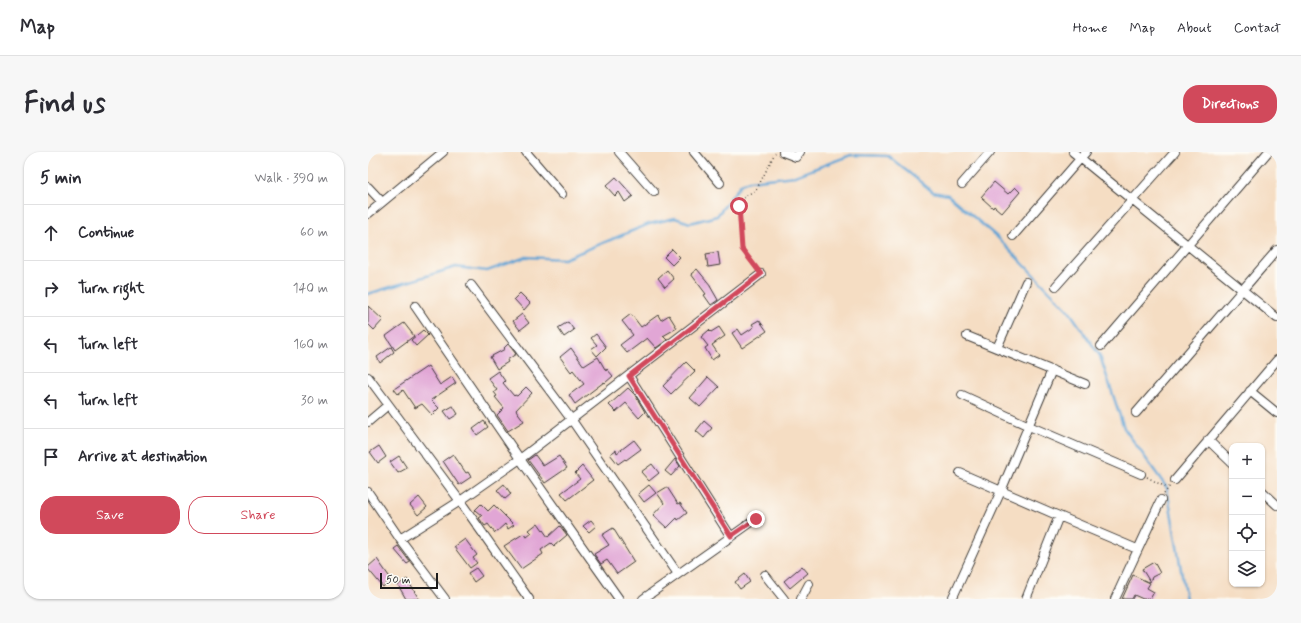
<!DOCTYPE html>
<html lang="en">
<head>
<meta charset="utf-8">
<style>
	:root { --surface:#fff; --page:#f7f7f7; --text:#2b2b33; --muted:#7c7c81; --line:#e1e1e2; --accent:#d1495b }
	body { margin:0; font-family:Mynerve,sans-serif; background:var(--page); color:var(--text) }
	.controls { position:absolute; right:12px; bottom:12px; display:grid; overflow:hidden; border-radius:8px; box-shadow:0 1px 3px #0004 }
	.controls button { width:36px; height:36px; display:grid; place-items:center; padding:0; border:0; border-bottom:1px solid var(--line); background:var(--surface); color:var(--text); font:20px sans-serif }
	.scale { position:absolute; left:12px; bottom:10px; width:58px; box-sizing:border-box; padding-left:4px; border:2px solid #1c1c1c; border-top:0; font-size:11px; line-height:14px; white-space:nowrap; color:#1c1c1c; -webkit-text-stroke:3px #fdfcf7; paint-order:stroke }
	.stop { position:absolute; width:12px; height:12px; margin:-9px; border:3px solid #d1495b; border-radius:50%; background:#fff }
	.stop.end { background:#d1495b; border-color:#fff; box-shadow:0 1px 4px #0008 }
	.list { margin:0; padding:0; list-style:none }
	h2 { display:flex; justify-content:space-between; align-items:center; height:52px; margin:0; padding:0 16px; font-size:17px }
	h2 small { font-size:13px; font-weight:400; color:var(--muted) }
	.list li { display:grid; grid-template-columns:26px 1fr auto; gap:12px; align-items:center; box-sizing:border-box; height:56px; padding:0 16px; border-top:1px solid var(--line) }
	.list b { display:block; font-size:15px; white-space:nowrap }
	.list em { font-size:13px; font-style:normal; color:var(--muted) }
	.actions { display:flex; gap:8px; padding:12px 16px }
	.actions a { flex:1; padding:9px 0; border:1px solid var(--accent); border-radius:16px; text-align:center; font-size:14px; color:var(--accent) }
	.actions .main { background:var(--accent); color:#fff }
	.icon { flex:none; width:22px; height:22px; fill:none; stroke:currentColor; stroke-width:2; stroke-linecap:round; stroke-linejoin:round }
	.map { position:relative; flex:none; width:909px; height:447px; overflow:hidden; border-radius:16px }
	header { display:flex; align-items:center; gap:24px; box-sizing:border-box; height:56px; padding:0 20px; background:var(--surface); border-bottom:1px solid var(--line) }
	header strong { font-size:19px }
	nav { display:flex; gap:22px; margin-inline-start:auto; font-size:14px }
	.intro { display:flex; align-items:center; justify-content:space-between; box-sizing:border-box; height:96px; padding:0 24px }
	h1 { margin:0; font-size:28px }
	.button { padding:10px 18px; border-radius:16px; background:var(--accent); color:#fff; font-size:14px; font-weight:700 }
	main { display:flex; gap:24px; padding:0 24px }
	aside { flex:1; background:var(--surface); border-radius:16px; box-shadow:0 1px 3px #0004 }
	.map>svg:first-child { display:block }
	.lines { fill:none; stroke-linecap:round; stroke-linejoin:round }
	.stream { stroke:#60a3d4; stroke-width:2.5 }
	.building { fill:#e1a6d5 }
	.street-casing { stroke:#3d3935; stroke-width:10 }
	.path { stroke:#3d3935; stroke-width:1.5; stroke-dasharray:1 3; stroke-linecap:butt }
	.street { stroke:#fff; stroke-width:8 }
	.route { stroke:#d1495b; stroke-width:5 }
</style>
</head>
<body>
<header>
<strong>Map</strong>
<nav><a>Home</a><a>Map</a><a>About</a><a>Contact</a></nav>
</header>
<div class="intro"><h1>Find us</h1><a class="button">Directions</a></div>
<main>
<aside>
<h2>5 min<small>Walk · 390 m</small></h2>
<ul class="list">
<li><svg class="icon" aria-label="ahead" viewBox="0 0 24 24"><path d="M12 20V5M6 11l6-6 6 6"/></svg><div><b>Continue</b></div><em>60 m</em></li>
<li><svg class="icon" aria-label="right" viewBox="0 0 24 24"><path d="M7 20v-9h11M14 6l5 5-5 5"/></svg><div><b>Turn right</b></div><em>140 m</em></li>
<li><svg class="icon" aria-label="left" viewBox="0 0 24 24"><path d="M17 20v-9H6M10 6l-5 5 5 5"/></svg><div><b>Turn left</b></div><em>160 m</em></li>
<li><svg class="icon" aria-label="left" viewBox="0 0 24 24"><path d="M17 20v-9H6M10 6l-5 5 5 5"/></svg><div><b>Turn left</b></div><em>30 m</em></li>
<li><svg class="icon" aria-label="arrive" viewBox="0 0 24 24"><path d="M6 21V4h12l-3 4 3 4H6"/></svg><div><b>Arrive at destination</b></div></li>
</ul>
<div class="actions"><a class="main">Save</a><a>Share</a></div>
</aside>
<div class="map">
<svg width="909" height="447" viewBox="0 0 909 447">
	<rect width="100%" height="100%" fill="#fdfcf7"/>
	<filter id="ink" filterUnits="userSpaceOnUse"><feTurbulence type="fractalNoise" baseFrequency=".025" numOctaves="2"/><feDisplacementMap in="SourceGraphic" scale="8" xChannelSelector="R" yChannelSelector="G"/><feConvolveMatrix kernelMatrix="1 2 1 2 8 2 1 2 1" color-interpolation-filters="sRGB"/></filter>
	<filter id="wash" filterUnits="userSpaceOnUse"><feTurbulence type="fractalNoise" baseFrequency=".012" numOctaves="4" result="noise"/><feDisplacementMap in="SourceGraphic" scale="16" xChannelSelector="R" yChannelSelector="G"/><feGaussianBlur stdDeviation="0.9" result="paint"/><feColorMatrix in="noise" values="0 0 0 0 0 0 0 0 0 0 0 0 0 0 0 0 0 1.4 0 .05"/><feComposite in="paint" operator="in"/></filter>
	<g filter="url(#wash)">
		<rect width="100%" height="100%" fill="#f5ddc3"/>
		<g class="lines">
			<!-- stream -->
			<path class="stream" d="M0 142 88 115 119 119 158 105 196 107 281 72 307 66 322 71 349 64 373 32 381 29 427 24 483 3 520 4 565 40 580 43 629 85 701 159 732 204 756 276 799 336 818 447"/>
		</g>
		<g id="blocks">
			<!-- building -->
			<path class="building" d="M248 25 265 44 257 50 251 40 247 44 238 34Z
				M626 30 640 42 647 35 652 40 634 61 626 54 625 56 613 45Z
				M304 97 312 105 304 113 296 105Z
				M350 100 352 113 340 115 338 102Z
				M329 117 343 134H342L350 148 343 153 336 143 338 142 323 122Z
				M299 118 306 127 297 135 290 126Z
				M152 141 162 151 156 158 146 147Z
				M0 154 15 168 6 178 0 172Z
				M154 162 161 171 152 178 145 169Z
				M263 162 273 175 290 163 293 168 301 163 309 176 295 184 299 188 288 196 279 186 259 201 252 193 265 183 254 169Z
				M391 168 399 179 374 196 364 181 370 177 374 183 386 175 384 172Z
				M200 170 206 178 196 185 190 176Z
				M36 171 46 184 27 198 18 184Z
				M351 175 357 184 344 193 351 203 344 208 337 196 340 194 333 185 341 178 343 180Z
				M55 178 60 183 48 194 43 188Z
				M228 182 238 195 229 204 223 197 229 193 223 186Z
				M140 192 148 202 139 208 140 210 129 217 122 205 137 197 136 196Z
				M23 195 26 200 12 211 9 205Z
				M203 196 216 214 230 205 238 219 239 217 245 224 237 231 236 230 207 252 201 243 216 232 205 218 203 220 192 205Z
				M318 210 327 219 303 242 295 234Z
				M60 214 72 233 84 225 88 231 63 248 71 256 64 263 54 252 47 256 35 238 30 242 26 237Z
				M130 219 137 229 135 231 146 244 147 243 149 244 158 235 164 241 148 258 156 269 140 279 129 263 136 256 127 245 129 244 126 240 129 238 120 226Z
				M340 225 351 235 332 255 322 246Z
				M260 236 267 243 277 260 271 266 258 251 248 260 241 253Z
				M85 254 90 262 82 267 76 259Z
				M116 269 120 275 109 283 105 277Z
				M336 269 344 276 336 286 328 279Z
				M266 288 273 297 258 308 257 307 250 312 242 302 248 298 249 301Z
				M11 294 18 305 10 311 2 300Z
				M85 302 98 321 100 320 103 325 91 333 75 309Z
				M167 303 175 314 191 304 199 316 177 331 160 308Z
				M31 304 39 316 30 321 22 310Z
				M307 307 312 314 303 324 297 319Z
				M284 312 291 321 281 329 273 320Z
				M214 314 225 328 199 348 193 341 212 327 207 321Z
				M136 332 143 342 137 347 129 338Z
				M281 333 288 341 276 350 270 342Z
				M299 335 310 352 312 351 319 361 310 368 309 366 299 376 285 363 296 351 289 341Z
				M51 345 59 355 50 363 42 353Z
				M113 352 120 359 126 353 146 373 140 377 137 372 127 381 120 372 117 374 111 366 114 364 107 358Z
				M223 368 228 374 221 380 215 374Z
				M170 371 180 385 192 374 199 383 186 394 183 391 173 398 175 402 153 417 136 394 155 382 159 385 164 381 161 378Z
				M245 376 266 410 249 422 239 408 233 412 226 402 241 393 234 383Z
				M97 387 109 403 105 406 109 411 102 416 86 395Z
				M30 394 42 410 39 412 26 397Z
				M9 407 23 427 15 435 0 417V415Z
				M786 410 792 421 784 425 782 430 774 417Z
				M434 414 440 421 422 436 416 429Z
				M108 416 114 424 106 430 100 421Z
				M377 422 382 430 372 437 367 430Z
				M765 423 782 431 779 436 786 440 782 447H775L766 443 764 447H754Z
				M39 427 51 447H38L30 433Z"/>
		</g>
	</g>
	<g filter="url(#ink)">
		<use href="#blocks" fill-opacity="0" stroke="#3d3935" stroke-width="1"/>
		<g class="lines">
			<defs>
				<path id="street" d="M158 0 194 42
					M251 0 286 40
					M326 0 352 31
					M415 0 428 5 432 0
					M705 0 909 166
					M594 32 622 0
					M0 35 14 50
					M0 62 75 0
					M645 84 718 0
					M103 133 203 267 310 422
					M688 134 807 0
					M47 154 152 307 251 447
					M599 184 717 232
					M733 194 900 0
					M629 196 658 130
					M261 224 363 385
					M0 225 92 349 161 447
					M882 239 909 261
					M594 243 661 274 773 322
					M768 261 909 98
					M0 270 20 253
					M840 288 864 311
					M592 321 691 364 769 397
					M807 328 909 208
					M894 339 909 353
					M0 340 32 387 77 447
					M32 387 92 349 152 307 393 122
					M397 423 416 447
					M275 447 388 367
					M433 447 441 432
					M584 447 633 339 684 218
					M658 447 691 364
					M747 447 793 348"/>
			</defs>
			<!-- street casing -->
			<use href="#street" class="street-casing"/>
			<!-- path -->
			<path class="path" d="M388 116 374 97 371 54 377 44 388 38 394 27 407 1
				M779 325 799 336
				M796 342 802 334"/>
			<!-- street -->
			<use href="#street" class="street"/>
		</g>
	</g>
	<g class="lines" filter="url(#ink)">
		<!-- route -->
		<path class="route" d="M371 54 374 97 393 122 261 224 363 384 388 367"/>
	</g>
</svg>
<div class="controls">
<button>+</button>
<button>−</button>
<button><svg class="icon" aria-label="locate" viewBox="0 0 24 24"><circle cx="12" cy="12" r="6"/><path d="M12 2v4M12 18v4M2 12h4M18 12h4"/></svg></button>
<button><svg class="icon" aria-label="layers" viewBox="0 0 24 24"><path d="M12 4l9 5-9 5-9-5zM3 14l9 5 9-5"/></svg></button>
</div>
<div class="scale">50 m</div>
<div class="stop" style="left:371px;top:54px"></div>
<div class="stop end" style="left:388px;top:367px"></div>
</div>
</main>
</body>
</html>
